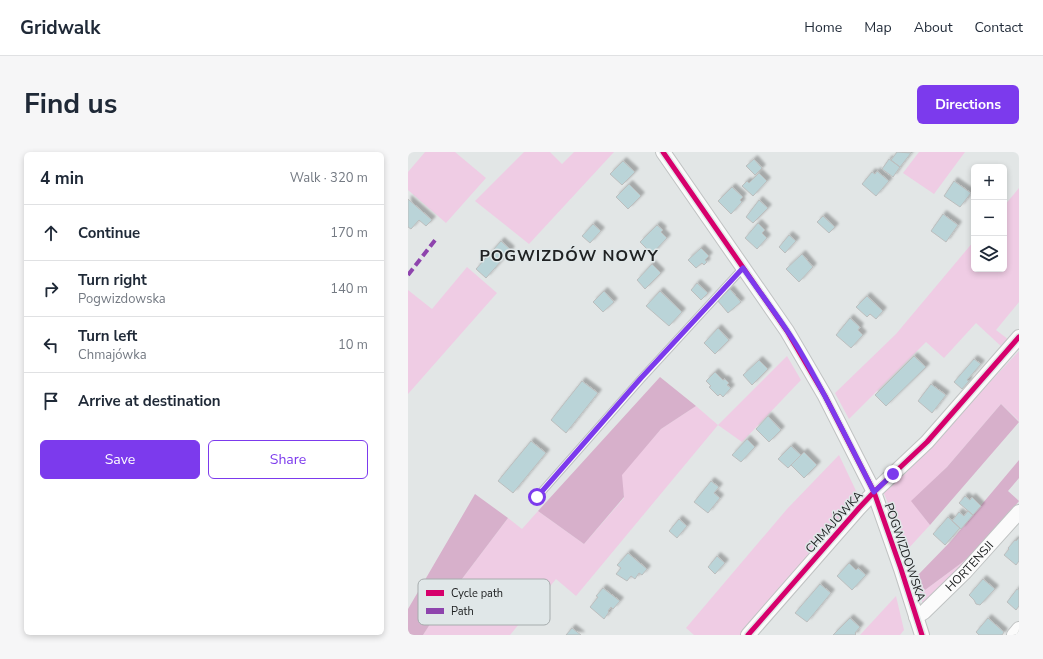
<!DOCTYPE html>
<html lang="en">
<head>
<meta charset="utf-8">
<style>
	:root { --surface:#fff; --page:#f6f6f7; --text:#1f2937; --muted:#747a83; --line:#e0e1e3; --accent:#7c3aed }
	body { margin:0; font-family:"Nunito Sans",sans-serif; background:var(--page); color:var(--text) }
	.controls { position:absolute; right:12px; top:12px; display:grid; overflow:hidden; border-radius:6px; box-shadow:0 2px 6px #0003 }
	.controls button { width:36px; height:36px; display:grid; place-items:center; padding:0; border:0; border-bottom:1px solid var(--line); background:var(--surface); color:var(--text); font:20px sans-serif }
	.stop { position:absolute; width:12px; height:12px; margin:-9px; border:3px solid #7c3aed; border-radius:50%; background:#fff }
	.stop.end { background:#7c3aed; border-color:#fff; box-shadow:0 1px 4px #0008 }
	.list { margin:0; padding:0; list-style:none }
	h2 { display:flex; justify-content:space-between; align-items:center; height:52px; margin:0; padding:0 16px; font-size:17px }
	h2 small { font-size:13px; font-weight:400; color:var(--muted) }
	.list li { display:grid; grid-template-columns:26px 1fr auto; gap:12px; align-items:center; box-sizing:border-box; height:56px; padding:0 16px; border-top:1px solid var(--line) }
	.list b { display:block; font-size:15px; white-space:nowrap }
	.list p { margin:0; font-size:13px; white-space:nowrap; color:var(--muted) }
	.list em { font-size:13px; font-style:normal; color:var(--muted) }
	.actions { display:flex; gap:8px; padding:12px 16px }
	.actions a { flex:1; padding:9px 0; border:1px solid var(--accent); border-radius:6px; text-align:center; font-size:14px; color:var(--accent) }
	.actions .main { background:var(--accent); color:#fff }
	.icon { flex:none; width:22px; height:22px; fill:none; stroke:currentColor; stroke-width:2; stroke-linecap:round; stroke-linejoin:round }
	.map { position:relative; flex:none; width:611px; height:483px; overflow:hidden; border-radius:6px }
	header { display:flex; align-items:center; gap:24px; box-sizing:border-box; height:56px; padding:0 20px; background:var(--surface); border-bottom:1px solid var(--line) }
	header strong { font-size:19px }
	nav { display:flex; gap:22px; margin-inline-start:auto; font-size:14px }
	.intro { display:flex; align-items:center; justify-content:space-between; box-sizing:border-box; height:96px; padding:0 24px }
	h1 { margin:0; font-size:28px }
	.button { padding:10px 18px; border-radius:6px; background:var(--accent); color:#fff; font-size:14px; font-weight:700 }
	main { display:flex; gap:24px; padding:0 24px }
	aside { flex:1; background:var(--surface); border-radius:6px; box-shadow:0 2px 6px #0003 }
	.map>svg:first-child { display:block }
	.green { fill:#efcce4 }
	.forest { fill:#d7b0cb }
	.building { fill:#bad4d8; stroke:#bcbebe; filter:url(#shadow) }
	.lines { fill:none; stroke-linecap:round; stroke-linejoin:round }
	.service-casing { stroke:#c0c3c3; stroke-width:9 }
	.minor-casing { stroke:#c0c3c3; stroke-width:16 }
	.service { stroke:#fbfbfb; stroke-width:7 }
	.minor { stroke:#fbfbfb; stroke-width:14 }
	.quiet { stroke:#8e44ad; stroke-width:4; stroke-dasharray:8 4; stroke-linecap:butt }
	.cycleway-casing { stroke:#e0e7e8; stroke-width:8 }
	.cycleway { stroke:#d6006c; stroke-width:5 }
	.route { stroke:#7c3aed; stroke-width:5 }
	.labels { text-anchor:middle; stroke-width:3; stroke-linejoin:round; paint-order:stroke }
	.street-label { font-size:12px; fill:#202223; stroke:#e0e7e8 }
	.district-label { font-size:16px; font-weight:bold; letter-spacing:1px; fill:#202223; stroke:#e0e7e8 }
	.key { fill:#e0e7e8; stroke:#a6acad; stroke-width:1 }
	.key-label { font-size:11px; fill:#202223 }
</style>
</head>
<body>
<header>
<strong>Gridwalk</strong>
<nav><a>Home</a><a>Map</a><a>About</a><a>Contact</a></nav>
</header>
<div class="intro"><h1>Find us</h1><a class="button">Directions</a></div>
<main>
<aside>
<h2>4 min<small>Walk · 320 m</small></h2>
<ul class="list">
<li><svg class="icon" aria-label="ahead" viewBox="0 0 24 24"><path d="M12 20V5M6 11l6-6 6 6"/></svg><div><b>Continue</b></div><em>170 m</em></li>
<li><svg class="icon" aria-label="right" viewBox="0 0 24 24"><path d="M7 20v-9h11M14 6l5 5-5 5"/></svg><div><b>Turn right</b><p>Pogwizdowska</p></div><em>140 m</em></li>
<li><svg class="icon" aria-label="left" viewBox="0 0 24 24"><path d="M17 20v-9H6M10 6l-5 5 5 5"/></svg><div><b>Turn left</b><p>Chmajówka</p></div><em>10 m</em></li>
<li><svg class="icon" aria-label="arrive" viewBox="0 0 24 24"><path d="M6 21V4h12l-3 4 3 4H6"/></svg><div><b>Arrive at destination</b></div></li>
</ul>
<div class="actions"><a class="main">Save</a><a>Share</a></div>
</aside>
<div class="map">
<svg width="611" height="483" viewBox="0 0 611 483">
	<defs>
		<filter id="shadow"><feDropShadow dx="3.5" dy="-3.5" stdDeviation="1" flood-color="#0004"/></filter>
	</defs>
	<rect width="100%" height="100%" fill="#e2e6e6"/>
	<!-- green -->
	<path class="green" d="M17 0H47L78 26 38 71 0 38V20Z
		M116 0H142L154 12 166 0H206L121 92 67 49Z
		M511 0H557L526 42 495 21Z
		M611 36V150L588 178 601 188 595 196 568 171 536 206 518 190 441 267 427 241 488 182 566 89V117H596V54Z
		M59 115 89 141 0 242V138L24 157Z
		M611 199V269L593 252 539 315 504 349 522 373 499 398 475 339 497 322Z
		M379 204 393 228 334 290 310 273 168 444 148 427 102 483H15L35 452 100 366 114 377 130 359 176 392 216 346 213 323 253 277 288 254 310 273Z
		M431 303 450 343 437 367 335 483H286L278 476 379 357Z
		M571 398 515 453 508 425 517 438Z
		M488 444 496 478 492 483H452Z"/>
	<!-- forest -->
	<path class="forest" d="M252 225 288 254 253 277 214 323 216 345 176 392 130 359Z
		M593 252 611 270 522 373 503 349 539 315Z
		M611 308V326L600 339 611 349 571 398 517 438 508 425 510 423 543 389Z
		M67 342 100 366 35 452 15 483H0V457Z"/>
	<!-- building -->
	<path class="building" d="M489 0 503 1 492 15 483 8Z
		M346 7 354 16 347 23 338 14Z
		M481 7 492 15 485 25 474 17Z
		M215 9 227 20 214 33 202 22Z
		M469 19 481 29 468 44 454 32 464 20 467 22Z
		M351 21 359 29 345 44 334 34 339 29 341 31Z
		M546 29 563 41 552 55 536 44Z
		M221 32 233 44 220 57 208 45Z
		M324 35 335 45 332 48 334 50 323 62 310 49Z
		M0 47 24 68 18 74 11 68 3 77 0 75Z
		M351 48 360 56 345 71 338 65Z
		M535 62 550 73 538 90 523 79Z
		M415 64 427 75 421 81 409 70Z
		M350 71 357 78 354 81 359 86 349 97 337 86Z
		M185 72 193 79 182 91 174 84Z
		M249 73 255 78 253 80 259 86 244 102 232 90Z
		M381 83 388 89 377 101 371 95Z
		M93 89 103 98 78 126 68 117Z
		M293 96 301 104 297 108 299 110 296 113 294 111 288 116 280 108Z
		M394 102 405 115 391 130 378 117Z
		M244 112 253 121 237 137 229 128Z
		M289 131 300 141 293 148 283 138Z
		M322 137 333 150 320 161 309 148Z
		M196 139 206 150 195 160 185 150Z
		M252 139 274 160 261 174 238 154Z
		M459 144 475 159 468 167 462 162 459 165 448 155Z
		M442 166 452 175 450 178 455 183 443 196 428 183Z
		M310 176 321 188 307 202 296 191Z
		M506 204 518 215 478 254 467 243Z
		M566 207 573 212 559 228 561 229 554 237 546 230Z
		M351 208 360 217 344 233 335 223Z
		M307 220 315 228 317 227 321 231 319 233 323 236 315 245 312 242 310 244 301 235 303 234 298 229Z
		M174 229 190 241 158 281 143 268Z
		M523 232 538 243 524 261 510 249Z
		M360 264 373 278 361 290 348 277Z
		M339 287 347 295 333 310 324 303Z
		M123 289 138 301 105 341 90 329Z
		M383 294 393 303 380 316 370 307Z
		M396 300 409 313 396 326 383 313Z
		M303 329 311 335 306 341 312 346 300 361 286 350Z
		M557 344 562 348 564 345 573 354 565 363 551 351Z
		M560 359 565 363 553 377 544 369 551 360 556 364Z
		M540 365 552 376 537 393 525 382Z
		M271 367 279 374 269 386 261 379Z
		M611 386V409L608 413 596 403 601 397 600 396 607 388 608 389Z
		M220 401 239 417 234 423 231 421 227 427 223 424 219 429 208 422 213 416 209 413Z
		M309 404 317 411 307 422 300 415Z
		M441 411 448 418 450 416 458 423 444 438 429 424Z
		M575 427 587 437 572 453 568 452 566 448 561 443Z
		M412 432 423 441 399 470 387 461Z
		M195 436 212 449 205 457 203 455 200 459 201 460 196 467 182 455 190 445 188 444Z
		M609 437 611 438V454L608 458 599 450Z
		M442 466 452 475 447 481 448 482 447 483H425Z
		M580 466 596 480 594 483H571L568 480Z
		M164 476 173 483H158Z"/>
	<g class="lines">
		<defs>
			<path id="service" d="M129 345 233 227 335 116"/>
			<g id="minor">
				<path d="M255 0 379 179 417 244 466 340 493 417 514 483"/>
				<path id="s1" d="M508 465 516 460 557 420 611 360"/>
				<path d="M340 483 451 356 466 340 519 290 611 185"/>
				<path d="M606 483 611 477"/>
			</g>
		</defs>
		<!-- service casing -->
		<use href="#service" class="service-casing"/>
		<!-- minor casing -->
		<use href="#minor" class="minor-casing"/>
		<!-- service -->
		<use href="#service" class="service"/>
		<!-- minor -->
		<use href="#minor" class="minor"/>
		<!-- quiet -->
		<path class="quiet" d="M0 123 28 87"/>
		<defs>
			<path id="cycleway" d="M255 0 379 179 417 244 466 340 493 417 514 483
				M340 483 451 356 466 340 519 290 611 185"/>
		</defs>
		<!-- cycleway casing -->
		<use href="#cycleway" class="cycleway-casing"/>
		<!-- cycleway -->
		<use href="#cycleway" class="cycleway"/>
	</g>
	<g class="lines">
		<!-- route -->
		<path class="route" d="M129 345 233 226 335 116C354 144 375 170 392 199 419 245 442 293 466 340L485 322"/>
	</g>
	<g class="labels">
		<!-- street labels -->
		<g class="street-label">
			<text transform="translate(426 370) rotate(-48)" y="4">CHMAJÓWKA</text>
			<text transform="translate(497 400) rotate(71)" y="4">POGWIZDOWSKA</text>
			<text dy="4" stroke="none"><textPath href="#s1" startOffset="74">HORTENSJI</textPath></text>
		</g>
		<!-- district labels -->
		<g class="district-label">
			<text x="161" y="109">POGWIZDÓW NOWY</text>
		</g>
	</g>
	<!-- legend -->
	<rect x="10" y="427" width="132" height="46" rx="6" class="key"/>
	<rect x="18" y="438" width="18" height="6" fill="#d6006c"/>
	<rect x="18" y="456" width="18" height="6" fill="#8e44ad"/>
	<g class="key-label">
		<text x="43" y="445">Cycle path</text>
		<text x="43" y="463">Path</text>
	</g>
</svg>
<div class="controls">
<button>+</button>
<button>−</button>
<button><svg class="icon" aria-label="layers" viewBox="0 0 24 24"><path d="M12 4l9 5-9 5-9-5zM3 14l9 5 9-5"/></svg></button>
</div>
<div class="stop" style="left:129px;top:345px"></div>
<div class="stop end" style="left:485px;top:322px"></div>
</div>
</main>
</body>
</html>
